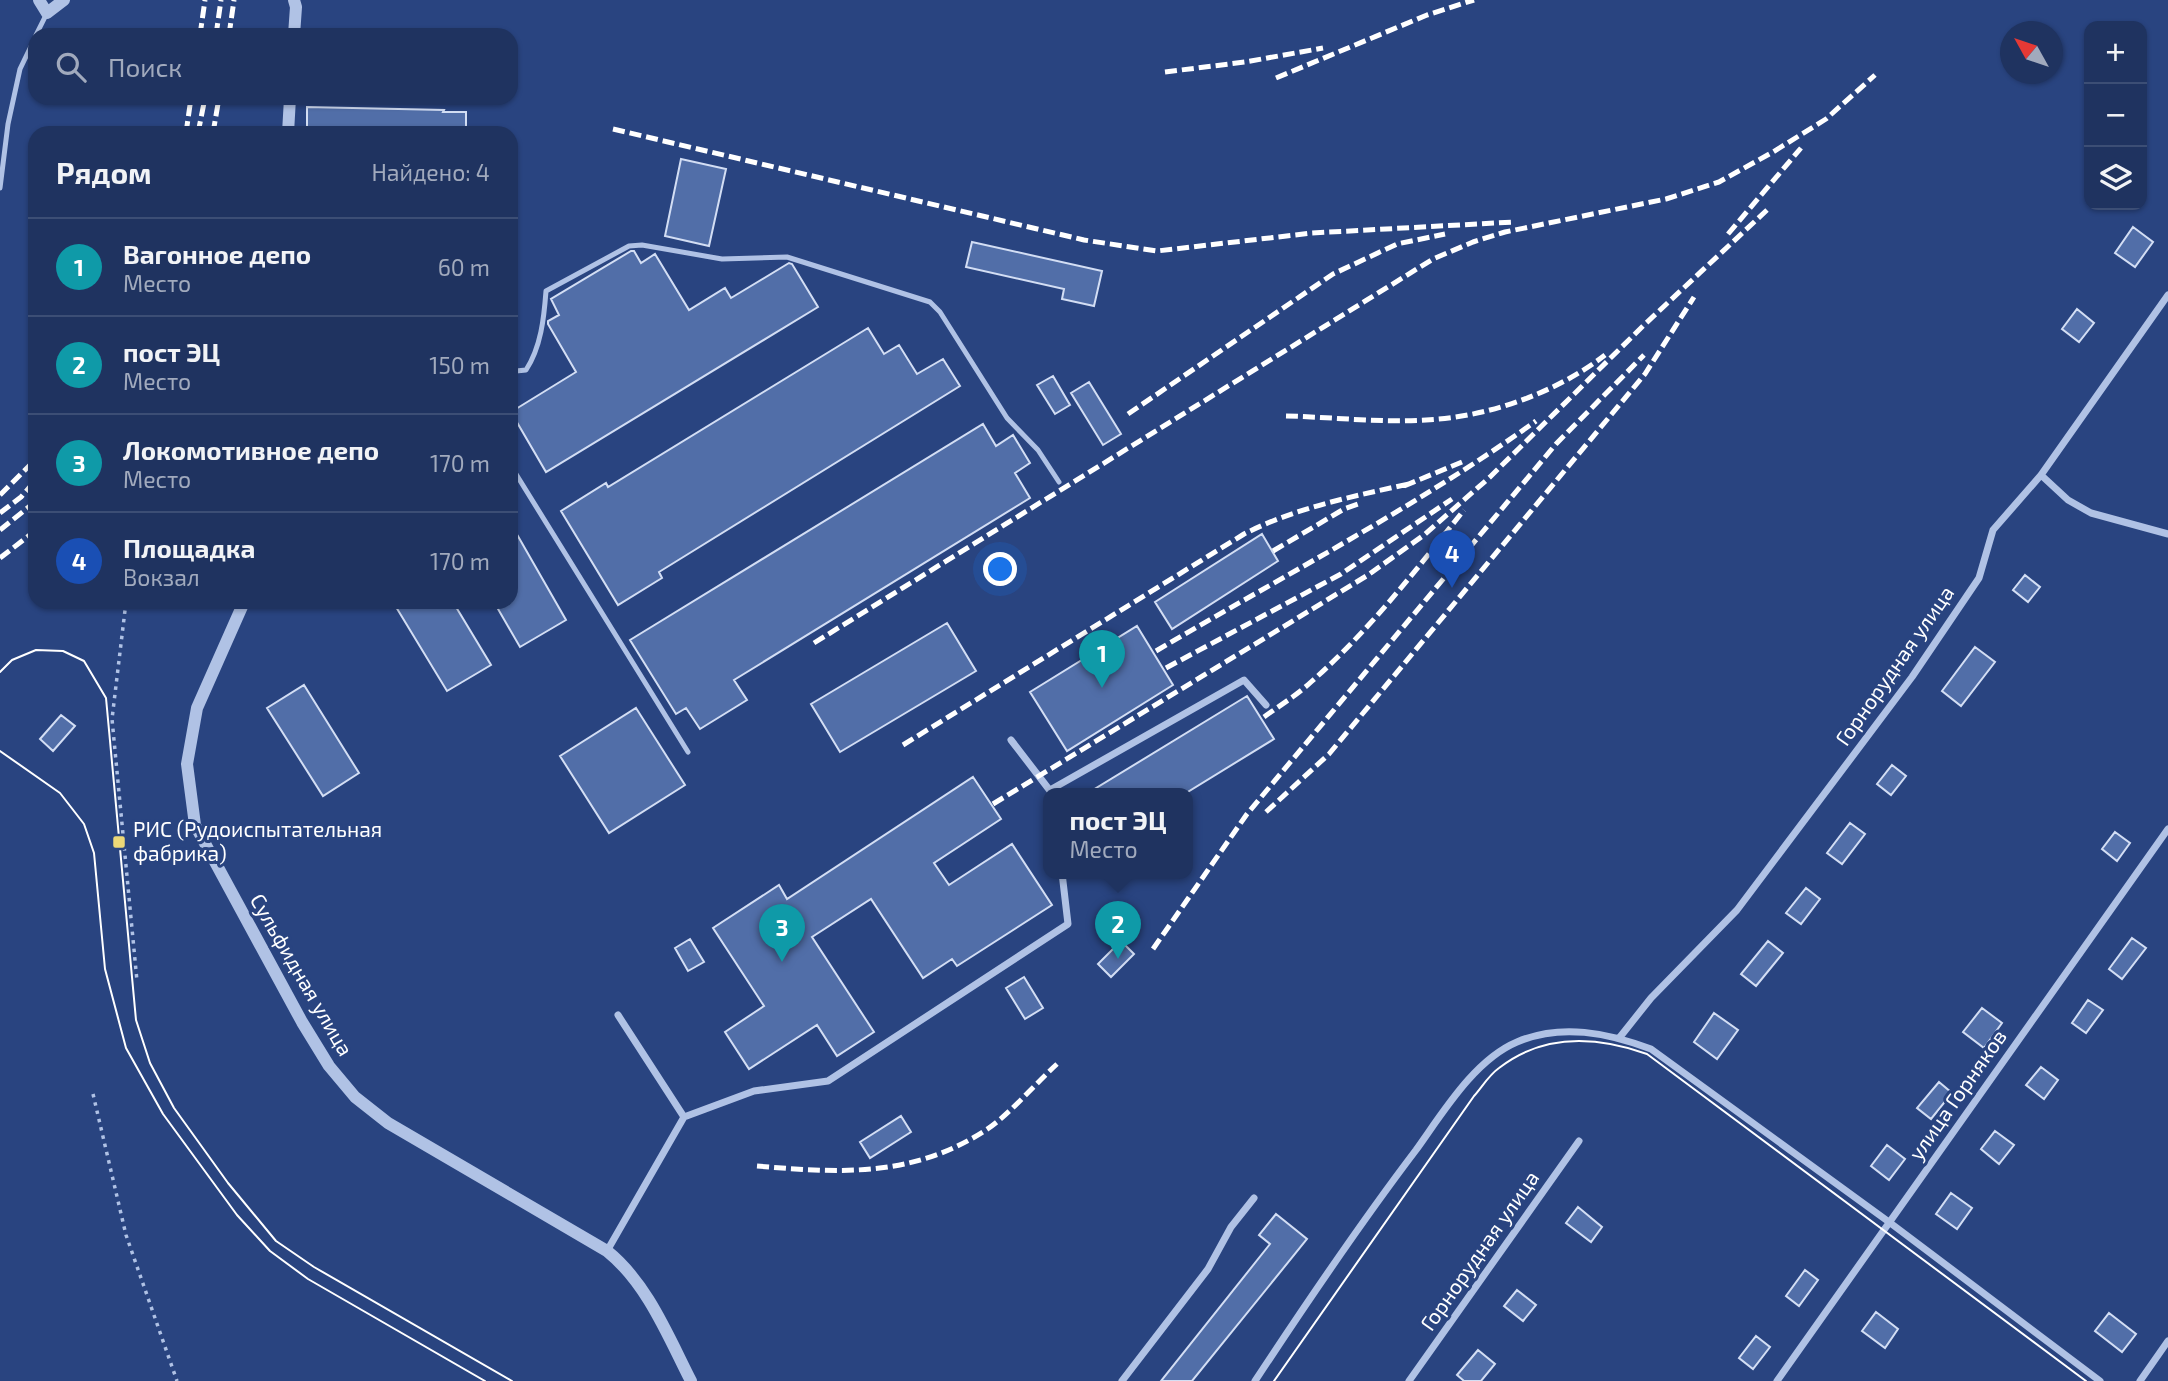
<!DOCTYPE html>
<html lang="ru">
<head>
<meta charset="utf-8">
<style>
	:root { --surface:#1f3360; --page:#2c3f69; --text:#f1f3f6; --muted:#a1aabd; --line:#3c4e75; --accent:#e69b98 }
	body { margin:0; font-family:"Exo 2",sans-serif; background:var(--page); color:var(--text) }
	.controls { position:absolute; right:21px; top:21px; display:grid; overflow:hidden; border-radius:14px; box-shadow:0 2px 5px #0004 }
	.controls button { width:63px; height:63px; display:grid; place-items:center; padding:0; border:0; border-bottom:2px solid var(--line); background:var(--surface); color:var(--text); font:35px sans-serif }
	.compass { position:absolute; left:2000px; top:21px; width:63px; height:63px; border-radius:50%; background:var(--surface); box-shadow:0 2px 5px #0004; rotate:310deg }
	.you { position:absolute; left:1001px; top:570px; width:24px; height:24px; margin:-18px; border:5px solid #fff; border-radius:50%; background:#1a73e8; box-shadow:0 0 0 10px #1a73e833 }
	.badge { display:grid; place-items:center; width:46px; height:46px; border-radius:50%; background:var(--accent); color:#fff; font-size:23px; font-weight:700 }
	.pin { position:absolute; translate:-50% -58px; filter:drop-shadow(0 2px 4px #0008) }
	.pin::after { content:''; position:absolute; top:37px; width:24px; height:21px; background:inherit; clip-path:polygon(0 0,100% 0,50% 100%) }
	.popup { position:absolute; left:1043px; top:788px; width:150px; height:91px; box-sizing:border-box; display:grid; place-content:center; border-radius:14px; background:var(--surface); filter:drop-shadow(0 2px 5px #0005); font-size:23px; white-space:nowrap; color:var(--muted) }
	.popup b { font-size:26px; color:var(--text) }
	.popup::after { content:''; position:absolute; left:50%; top:100%; margin-left:-14px; border:14px solid transparent; border-top-color:var(--surface) }
	.list { margin:0; padding:0; list-style:none }
	h2 { display:flex; justify-content:space-between; align-items:center; height:91px; margin:0; padding:0 28px; font-size:30px }
	h2 small { font-size:23px; font-weight:400; color:var(--muted) }
	.list li { display:grid; grid-template-columns:46px 1fr auto; gap:21px; align-items:center; box-sizing:border-box; height:98px; padding:0 28px; border-top:2px solid var(--line) }
	.list b { display:block; font-size:26px; white-space:nowrap }
	.list p { margin:0; font-size:23px; white-space:nowrap; color:var(--muted) }
	.list em { font-size:23px; font-style:normal; color:var(--muted) }
	.icon { flex:none; width:38px; height:38px; fill:none; stroke:currentColor; stroke-width:2; stroke-linecap:round; stroke-linejoin:round }
	.map { position:relative; flex:none; width:2168px; height:1381px; overflow:hidden }
	.search { position:absolute; background:var(--surface); box-shadow:0 2px 5px #0004; left:28px; top:28px; width:490px; height:77px; display:flex; align-items:center; gap:18px; box-sizing:border-box; padding:0 24px; border-radius:21px; color:var(--muted); font-size:26px }
	.panel { position:absolute; background:var(--surface); box-shadow:0 2px 5px #0004; left:28px; top:126px; width:490px; height:483px; border-radius:21px }
	.map>svg:first-child { display:block }
	.building { fill:#516ea8; stroke:#d3def4; stroke-width:2 }
	.lines { fill:none; stroke-linecap:round; stroke-linejoin:round }
	.path { stroke:#b0c2e5; stroke-width:3.5; stroke-dasharray:3.5 5; stroke-linecap:butt }
	.service { stroke:#b0c2e5; stroke-width:5 }
	.minor { stroke:#b0c2e5; stroke-width:7 }
	.tertiary { stroke:#b0c2e5; stroke-width:12 }
	.tram { stroke:#fff; stroke-width:2 }
	.rail { stroke:#fff; stroke-width:5; stroke-dasharray:12 5; stroke-linecap:butt }
	.poi-dot { fill:#ecd877; stroke:#294480; stroke-width:2.5 }
	.labels { text-anchor:middle; stroke-width:6; stroke-linejoin:round; paint-order:stroke }
	.street-label { font-size:21px; fill:#fff; stroke:#294480 }
	.poi-label { font-size:21px; fill:#fff; stroke:#294480; text-anchor:start }
</style>
</head>
<body>
<div class="map">
<svg width="2168" height="1381" viewBox="0 0 2168 1381">
	<rect width="100%" height="100%" fill="#294480"/>
	<!-- building -->
	<path class="building" d="M307 107 444 110 443 112H466V133H307Z
		M681 159 726 169 709 246 665 236Z
		M2133 227 2153 242 2135 267 2115 253Z
		M972 242 1102 271 1094 306 1062 299 1064 289 966 267Z
		M631 251H634L641 263 655 254 689 310 725 288 731 298 789 263 792 264 818 307 546 472 511 412 576 372 548 324V321L559 315 551 299Z
		M2077 309 2094 323 2079 342 2062 329Z
		M868 328 884 354 899 345 917 374 943 359 960 386 659 572 662 578 618 605 561 511 606 483 608 487Z
		M1053 376 1070 405 1055 414 1037 385Z
		M1089 382 1121 434 1103 445 1071 393Z
		M983 424 996 446 1013 435 1030 463 1015 473 1030 498 734 680 747 700 700 729 686 708 676 714 630 640Z
		M511 524 566 620 520 647 494 602H511Z
		M1262 534 1278 561 1172 629 1155 602Z
		M2025 575 2040 587 2028 602 2013 590Z
		M393 602H453L491 665 447 691Z
		M947 623 976 671 840 752 811 704Z
		M1137 626 1173 685 1067 751 1030 692Z
		M1975 647 1995 662 1961 706 1942 691Z
		M304 685 359 773 323 796 267 708Z
		M1247 696 1274 739 1186 793H1088Z
		M636 708 685 785 609 833 560 756Z
		M61 715 75 726 53 751 40 739Z
		M1892 765 1906 776 1891 795 1877 784Z
		M973 777 1001 819 934 863 949 885 1012 844 1052 905 957 966 952 959 923 978 871 899 812 937 874 1032 837 1056 817 1025 749 1069 725 1032 764 1006 713 928 779 885 787 899Z
		M1850 823 1865 834 1842 864 1827 853Z
		M2115 832 2130 843 2117 861 2102 849Z
		M1806 888 1820 899 1801 924 1786 913Z
		M2132 938 2146 948 2122 979 2109 969Z
		M690 939 704 962 688 971 675 948Z
		M1121 941 1134 954 1111 977 1098 964Z
		M1768 941 1783 953 1756 986 1741 974Z
		M1024 977 1043 1008 1025 1019 1006 988Z
		M2088 1000 2103 1010 2086 1033 2072 1023Z
		M1982 1008 2002 1023 1984 1048 1963 1032Z
		M1714 1013 1738 1030 1717 1059 1694 1042Z
		M2041 1067 2058 1080 2044 1099 2026 1085Z
		M1939 1082 1952 1093 1931 1119 1917 1108Z
		M901 1116 911 1132 870 1158 860 1142Z
		M1995 1131 2014 1145 1999 1164 1981 1149Z
		M1887 1145 1905 1159 1889 1180 1871 1166Z
		M1951 1193 1972 1208 1957 1229 1936 1214Z
		M1578 1207 1602 1227 1591 1242 1566 1223Z
		M1276 1214 1307 1239 1192 1381H1161L1270 1244 1259 1235Z
		M1805 1270 1818 1280 1799 1306 1786 1296Z
		M1517 1290 1536 1305 1523 1321 1504 1306Z
		M1876 1312 1898 1329 1885 1348 1862 1331Z
		M2109 1313 2136 1334 2122 1352 2095 1331Z
		M1756 1336 1770 1347 1753 1369 1739 1358Z
		M1478 1350 1495 1364 1481 1381H1464L1457 1375Z"/>
	<g class="lines">
		<!-- path -->
		<path class="path" d="M126 602 112 719 137 981
			M93 1094 126 1235 177 1381"/>
		<!-- service -->
		<path class="service" d="M36 35 47 13
			M0 188 8 124 20 69 35 38
			M511 374 516 371 526 370C541 347 544 318 546 291L629 246 642 245 722 259 787 257 930 302 940 312 1007 418 1038 450 1059 482
			M511 466 688 752"/>
		<!-- minor -->
		<path class="minor" d="M2041 475 2068 500 2091 513 2168 534
			M1011 740 1051 792
			M1050 790 1244 680 1266 705
			M1620 1037 1651 998 1737 910 1912 677 1979 578 1993 530 2041 475 2168 295
			M684 1117 754 1091 828 1081 1068 924 1062 873
			M607 1251 684 1117 618 1015
			M1122 1381 1208 1269 1231 1227 1254 1198
			M1255 1381C1307 1302 1359 1225 1416 1150 1442 1114 1474 1060 1517 1042 1561 1023 1608 1033 1651 1049L1889 1222 2100 1381
			M1409 1381 1579 1141
			M1777 1381 2168 829
			M2140 1381 2168 1341"/>
		<!-- tertiary -->
		<path class="tertiary" d="M39 0 47 13 64 0
			M294 35 296 7 294 0
			M288 133 290 98
			M244 602 197 708 187 764 195 825 302 1022 329 1066 355 1097 388 1123 607 1251C647 1283 668 1336 691 1381"/>
		<!-- tram -->
		<path class="tram" d="M0 672 12 660 36 650 63 651 84 661 106 698 136 1020 150 1063 174 1108 228 1183 276 1241 314 1267 512 1381
			M0 751 60 793 84 824 94 853 105 969 126 1048 163 1114 237 1215 270 1251 308 1279 485 1381
			M1274 1381 1474 1096C1482 1087 1489 1075 1499 1068 1544 1033 1596 1036 1647 1054L2086 1381"/>
		<!-- rail -->
		<path class="rail" d="M200 35 205 0
			M216 35 221 0
			M229 35 234 0
			M1165 72 1245 62 1323 48
			M1276 78 1427 15 1474 0
			M613 129 1084 240 1157 251 1312 233 1514 222
			M186 133 191 98
			M198 133 205 98
			M213 133 219 98
			M1728 234 1801 148
			M1128 414 1333 274 1397 244 1445 234
			M1286 416C1332 417 1380 423 1426 420 1488 417 1556 393 1605 355
			M1404 486 1462 462
			M0 495 35 460
			M0 513 21 497 35 481
			M0 530 35 502
			M1273 551 1344 509 1361 503
			M0 558 35 531
			M814 643 1433 259 1473 242 1505 232 1666 199 1719 182 1773 152 1826 119 1875 75
			M1156 651C1283 576 1416 507 1536 421
			M1166 668 1341 574 1452 499
			M1264 717C1279 706 1297 695 1311 682 1369 631 1416 570 1464 510
			M903 745 1244 534C1297 507 1355 496 1413 483
			M993 804 1368 575 1424 535 1490 477 1644 325 1767 210
			M1266 812 1329 754 1645 374 1694 297
			M1153 949 1247 814 1556 444 1644 355
			M757 1166C840 1173 912 1178 986 1130 1008 1116 1036 1083 1057 1064"/>
	</g>
	<!-- markers -->
	<rect class="poi-dot" x="112" y="835" width="14" height="14" rx="3.5"/>
	<g class="labels">
		<!-- street labels -->
		<g class="street-label">
			<text transform="translate(1895 666) rotate(-55)" y="7">Горнорудная улица</text>
			<text transform="translate(301 975) rotate(60)" y="7">Сульфидная улица</text>
			<text transform="translate(1958 1095) rotate(-55)" y="7">улица Горняков</text>
			<text transform="translate(1480 1251) rotate(-55)" y="7">Горнорудная улица</text>
		</g>
		<!-- poi labels -->
		<g class="poi-label">
			<text x="133" y="837">РИС (Рудоиспытательная<tspan x="133" dy="24">фабрика)</tspan></text>
		</g>
	</g>
</svg>
<div class="controls">
<button>+</button>
<button>−</button>
<button><svg class="icon" aria-label="layers" viewBox="0 0 24 24"><path d="M12 4l9 5-9 5-9-5zM3 14l9 5 9-5"/></svg></button>
</div>
<svg class="compass" viewBox="-18 -18 36 36"><path d="M0-13l5 13h-10z" fill="#e53935"/><path d="M0 13l5-13h-10z" fill="#a1aabd"/></svg>
<div class="you"></div>
<div class="pin badge" style="left:1102px;top:688px;background:#0f9aa8">1</div>
<div class="pin badge" style="left:1118px;top:959px;background:#0f9aa8">2</div>
<div class="popup"><b>пост ЭЦ</b>Место</div>
<div class="pin badge" style="left:782px;top:962px;background:#0f9aa8">3</div>
<div class="pin badge" style="left:1452px;top:588px;background:#1a4fb4">4</div>
<div class="search"><svg class="icon" aria-label="search" viewBox="0 0 24 24"><circle cx="10" cy="10" r="6"/><path d="M15 15l6 6"/></svg>Поиск</div>
<section class="panel">
<h2>Рядом<small>Найдено: 4</small></h2>
<ul class="list">
<li><span class="badge" style="background:#0f9aa8">1</span><div><b>Вагонное депо</b><p>Место</p></div><em>60 m</em></li>
<li><span class="badge" style="background:#0f9aa8">2</span><div><b>пост ЭЦ</b><p>Место</p></div><em>150 m</em></li>
<li><span class="badge" style="background:#0f9aa8">3</span><div><b>Локомотивное депо</b><p>Место</p></div><em>170 m</em></li>
<li><span class="badge" style="background:#1a4fb4">4</span><div><b>Площадка</b><p>Вокзал</p></div><em>170 m</em></li>
</ul>
</section>
</div>
</body>
</html>
